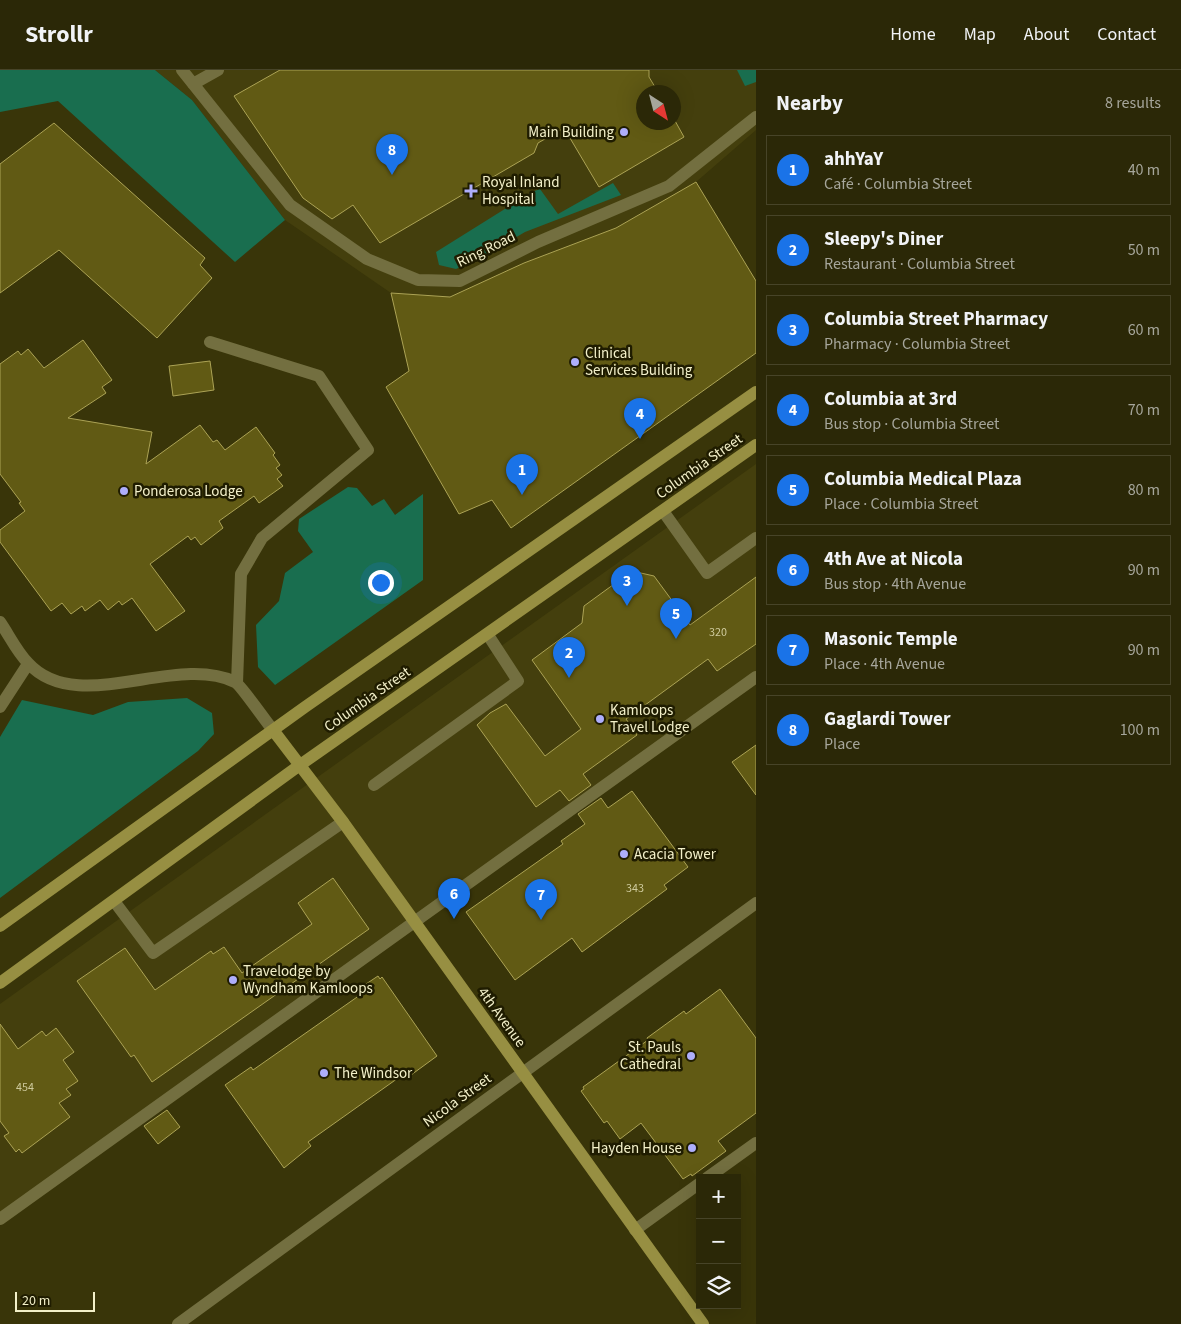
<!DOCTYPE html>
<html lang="en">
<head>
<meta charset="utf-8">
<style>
	:root { --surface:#2b2807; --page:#333011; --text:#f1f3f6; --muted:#a6a69b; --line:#474428; --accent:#1a73e8 }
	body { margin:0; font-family:"Source Sans 3",sans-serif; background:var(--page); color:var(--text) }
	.controls { position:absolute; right:15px; bottom:15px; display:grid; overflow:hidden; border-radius:0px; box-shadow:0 5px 20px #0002 }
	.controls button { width:45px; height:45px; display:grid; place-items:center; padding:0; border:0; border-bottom:1px solid var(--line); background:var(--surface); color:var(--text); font:25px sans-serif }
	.compass { position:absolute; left:636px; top:15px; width:45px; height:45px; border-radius:50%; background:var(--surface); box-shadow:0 5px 20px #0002; rotate:144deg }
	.scale { position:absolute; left:15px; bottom:12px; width:80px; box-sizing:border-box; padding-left:5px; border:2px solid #f3f0c9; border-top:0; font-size:14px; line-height:18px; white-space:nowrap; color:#f3f0c9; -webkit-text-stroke:4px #1f1c00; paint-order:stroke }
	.you { position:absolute; left:380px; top:512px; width:18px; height:18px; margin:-12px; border:4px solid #fff; border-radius:50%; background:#1a73e8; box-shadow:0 0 0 8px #1a73e833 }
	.badge { display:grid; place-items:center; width:32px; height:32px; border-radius:50%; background:var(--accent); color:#fff; font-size:16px; font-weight:700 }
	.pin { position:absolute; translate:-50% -41px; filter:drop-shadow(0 1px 2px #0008) }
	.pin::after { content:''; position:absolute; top:26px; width:18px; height:15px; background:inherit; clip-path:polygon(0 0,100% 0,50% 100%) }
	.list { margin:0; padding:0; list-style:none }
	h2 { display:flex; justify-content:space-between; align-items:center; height:65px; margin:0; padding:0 20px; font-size:21px }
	h2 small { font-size:16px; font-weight:400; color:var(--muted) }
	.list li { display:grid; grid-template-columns:32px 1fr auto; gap:15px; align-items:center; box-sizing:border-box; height:70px; margin:0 10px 10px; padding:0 10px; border:1px solid var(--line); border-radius:0px }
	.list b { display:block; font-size:19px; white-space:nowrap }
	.list p { margin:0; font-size:16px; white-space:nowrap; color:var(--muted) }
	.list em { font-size:16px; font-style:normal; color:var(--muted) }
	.icon { flex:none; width:28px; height:28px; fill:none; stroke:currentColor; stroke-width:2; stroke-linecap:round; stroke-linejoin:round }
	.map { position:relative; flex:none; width:756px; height:1254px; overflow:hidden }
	header { display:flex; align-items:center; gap:30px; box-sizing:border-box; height:70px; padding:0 25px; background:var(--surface); border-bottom:1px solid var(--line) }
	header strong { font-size:24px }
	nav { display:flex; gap:28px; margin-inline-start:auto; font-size:18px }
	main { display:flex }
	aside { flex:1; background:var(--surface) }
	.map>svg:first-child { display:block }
	.built { fill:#443f0d; fill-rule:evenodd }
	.green { fill:#196e4f }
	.building { fill:#615a14; stroke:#aca355 }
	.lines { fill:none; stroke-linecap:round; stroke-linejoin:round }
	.lane { stroke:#736f40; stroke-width:12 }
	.street { stroke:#736f40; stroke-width:12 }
	.secondary { stroke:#978f42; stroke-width:12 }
	.poi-dot { fill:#aeaefb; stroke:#1f1c00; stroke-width:2 }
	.labels { text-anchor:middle; stroke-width:5; stroke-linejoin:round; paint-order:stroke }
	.number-label { font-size:12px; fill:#ceca9c }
	.poi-label { font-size:15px; fill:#f3f0c9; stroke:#1f1c00; text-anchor:start }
	.street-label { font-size:15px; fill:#f3f0c9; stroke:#1f1c00 }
</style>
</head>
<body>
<header>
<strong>Strollr</strong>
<nav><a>Home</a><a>Map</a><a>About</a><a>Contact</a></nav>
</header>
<main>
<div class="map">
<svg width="756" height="1254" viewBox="0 0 756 1254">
	<rect width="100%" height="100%" fill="#393509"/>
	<!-- built -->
	<path class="built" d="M155 0H756V60L696 112 616 158 524 193 450 227 391 223 285 150 192 30ZM644 22H674V52H644Z
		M756 394V614L0 1144V934Z"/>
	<!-- green -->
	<path class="green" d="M0 0H155L192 30 285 150 235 192 58 31 0 42Z
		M737 0H756V12L745 16Z
		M613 113 621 125 525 162 477 190 456 199 439 195 436 182 532 122 540 119 558 144Z
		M348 417 357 418 372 436 384 429 395 445 423 424V510L275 615 258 597 256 555 279 531 285 503 313 482 298 461 299 449Z
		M187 628 212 643 214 664 198 681 0 828V667L22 630 93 645 128 632Z"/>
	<!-- building -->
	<path class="building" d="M280 0H649V7L658 22H644V52H674V49L684 67 599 117 564 58 538 73 534 83 380 173 353 135 332 149 303 128 234 26Z
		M54 53 205 188 200 195 212 208 157 268 59 180 0 223V94Z
		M696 112 756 211V283L511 458 492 430 459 444 386 317 409 301 391 223 450 227 524 193 616 158Z
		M83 270 112 310 102 317 106 323 68 348 152 362 146 394 200 355 213 372 217 370 225 380 256 357 275 383 273 385 280 395 276 398 282 405 277 409 283 416 259 433 254 426 219 451 223 458 201 475 195 467 191 470 188 466 150 494 185 541 156 561 132 528 122 535 119 531 108 540 100 530 85 541 82 536 71 544 62 533 51 541 0 472V460L25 441 19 433 21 432 0 404V294L18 281 21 285 28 279 44 298Z
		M210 291 214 320 173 326 169 296Z
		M632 501 654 506 690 555 756 507V574L717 601 708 589 626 649 637 665 583 704 591 715 569 731 560 720 536 737 477 655 490 643 506 634 545 686 581 659 532 590 582 553 584 536Z
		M756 675V725L732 692Z
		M632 721 688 797 664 815 667 819 582 882 572 868 515 910 466 842 563 774 561 771 585 754 578 744 601 728 608 738Z
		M333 808 369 859 152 1012 134 985 131 987 77 911 125 878 155 920 211 881 213 884 224 877 242 903 312 854 298 833Z
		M378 906 380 909 382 907 437 986 411 1005 408 1001 308 1072 311 1076 284 1098 225 1015 251 997 253 1000 360 925 357 920Z
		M720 919 756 968V1043L718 1071 726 1081 692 1106 691 1104 683 1109 641 1053 620 1069 607 1051 604 1053 581 1021 584 1019 583 1017 648 970 647 968 684 941 686 944Z
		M0 954 18 979 42 961 46 966 56 958 74 982 63 990 78 1011 66 1019 71 1025 59 1033 70 1047 22 1083 19 1079 16 1082 4 1066 9 1063 0 1051Z
		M167 1040 180 1057 158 1074 144 1056Z"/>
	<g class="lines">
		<!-- lane -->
		<path class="lane" d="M182 0 290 135 367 189 418 210 460 211 538 172 669 116 756 47
			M193 14 218 0
			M210 272 319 306 368 380 262 468 241 504 237 613
			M663 441 707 503 756 468
			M0 552C9 565 17 582 28 593 77 647 175 583 235 612 241 615 266 652 273 660
			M0 637 28 594
			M374 715 518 611 488 565
			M114 831 153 883 343 752
			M707 1108 756 1073
			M0 1149 756 607
			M635 1160 700 1113"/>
		<!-- street -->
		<path class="street" d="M178 1254 756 833"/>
		<!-- secondary -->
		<path class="secondary" d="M273 660 343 752 703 1254
			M0 856 305 637 756 322
			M0 913 300 695 756 375"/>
	</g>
	<!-- markers -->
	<g class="poi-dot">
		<circle cx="624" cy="62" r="5"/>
		<path d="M468.5 113.5h5v5h5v5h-5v5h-5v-5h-5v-5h5z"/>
		<circle cx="575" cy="292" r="5"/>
		<circle cx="124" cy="421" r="5"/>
		<circle cx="600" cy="649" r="5"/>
		<circle cx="624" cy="784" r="5"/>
		<circle cx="233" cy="910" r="5"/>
		<circle cx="691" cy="986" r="5"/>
		<circle cx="324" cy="1003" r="5"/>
		<circle cx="692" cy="1078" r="5"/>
	</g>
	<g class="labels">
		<!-- number labels -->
		<g class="number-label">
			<text x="718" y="566">320</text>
			<text x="635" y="822">343</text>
			<text x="25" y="1021">454</text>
		</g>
		<!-- poi labels -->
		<g class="poi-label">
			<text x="614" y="67" text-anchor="end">Main Building</text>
			<text x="482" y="117">Royal Inland<tspan x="482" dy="17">Hospital</tspan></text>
			<text x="585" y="288">Clinical<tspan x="585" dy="17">Services Building</tspan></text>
			<text x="134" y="426">Ponderosa Lodge</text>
			<text x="610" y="645">Kamloops<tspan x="610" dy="17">Travel Lodge</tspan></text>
			<text x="634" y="789">Acacia Tower</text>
			<text x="243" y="906">Travelodge by<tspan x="243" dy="17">Wyndham Kamloops</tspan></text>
			<text x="681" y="982" text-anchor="end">St. Pauls<tspan x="681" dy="17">Cathedral</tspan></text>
			<text x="334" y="1008">The Windsor</text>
			<text x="682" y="1083" text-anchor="end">Hayden House</text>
		</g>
		<!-- street labels -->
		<g class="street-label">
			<text transform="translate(486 179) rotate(-26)" y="5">Ring Road</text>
			<text transform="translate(699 396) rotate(-35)" y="5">Columbia Street</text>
			<text transform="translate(367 629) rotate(-35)" y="5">Columbia Street</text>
			<text transform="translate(502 947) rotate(54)" y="5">4th Avenue</text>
			<text transform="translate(457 1030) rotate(-36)" y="5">Nicola Street</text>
		</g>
	</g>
</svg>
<div class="controls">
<button>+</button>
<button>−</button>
<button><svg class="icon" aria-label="layers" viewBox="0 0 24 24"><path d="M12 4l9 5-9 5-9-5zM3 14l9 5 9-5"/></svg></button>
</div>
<svg class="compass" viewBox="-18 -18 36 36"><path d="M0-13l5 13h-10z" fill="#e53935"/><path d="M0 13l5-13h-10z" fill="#a6a69b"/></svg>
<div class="scale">20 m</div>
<div class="you"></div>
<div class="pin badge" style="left:522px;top:425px">1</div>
<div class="pin badge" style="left:569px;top:608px">2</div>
<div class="pin badge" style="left:627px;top:536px">3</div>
<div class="pin badge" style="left:640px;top:369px">4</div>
<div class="pin badge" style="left:676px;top:569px">5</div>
<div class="pin badge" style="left:454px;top:849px">6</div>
<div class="pin badge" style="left:541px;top:850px">7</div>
<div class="pin badge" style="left:392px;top:105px">8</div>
</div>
<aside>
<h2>Nearby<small>8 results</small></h2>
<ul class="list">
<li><span class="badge">1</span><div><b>ahhYaY</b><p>Café · Columbia Street</p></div><em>40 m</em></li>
<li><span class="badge">2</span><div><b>Sleepy's Diner</b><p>Restaurant · Columbia Street</p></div><em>50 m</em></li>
<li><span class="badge">3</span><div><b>Columbia Street Pharmacy</b><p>Pharmacy · Columbia Street</p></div><em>60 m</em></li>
<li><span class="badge">4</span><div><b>Columbia at 3rd</b><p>Bus stop · Columbia Street</p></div><em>70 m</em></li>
<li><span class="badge">5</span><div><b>Columbia Medical Plaza</b><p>Place · Columbia Street</p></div><em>80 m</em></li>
<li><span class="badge">6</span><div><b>4th Ave at Nicola</b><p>Bus stop · 4th Avenue</p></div><em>90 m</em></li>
<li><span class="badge">7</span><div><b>Masonic Temple</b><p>Place · 4th Avenue</p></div><em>90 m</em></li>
<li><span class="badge">8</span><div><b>Gaglardi Tower</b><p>Place</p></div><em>100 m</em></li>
</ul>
</aside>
</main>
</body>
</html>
